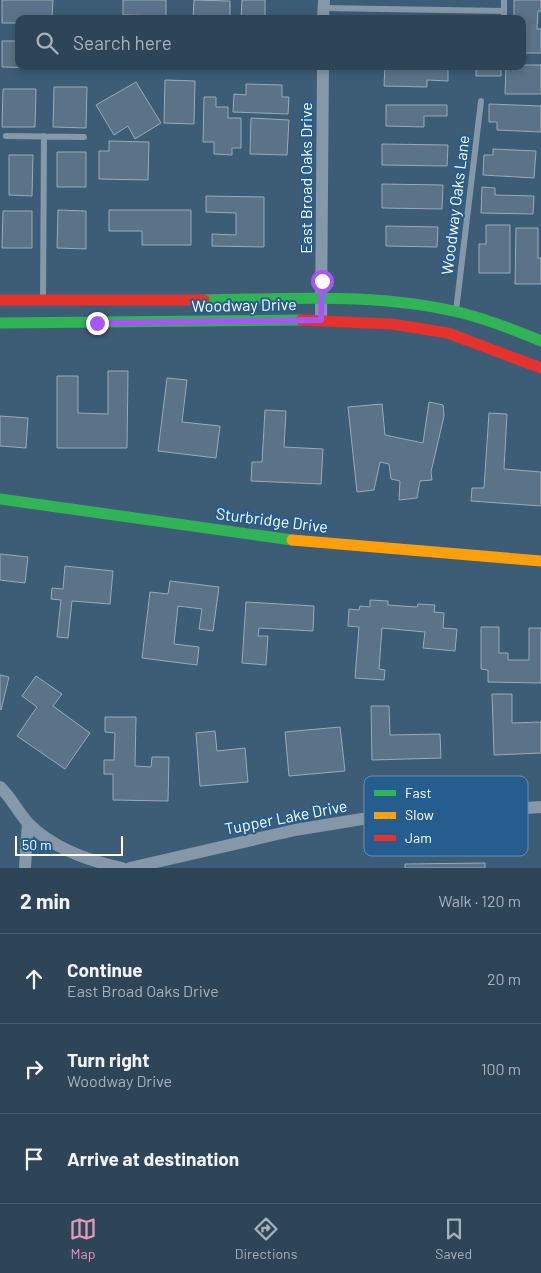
<!DOCTYPE html>
<html lang="en">
<head>
<meta charset="utf-8">
<style>
	:root { --surface:#2e4558; --page:#364c5e; --text:#f1f3f6; --muted:#a7b1ba; --line:#495d6e; --accent:#e797bd }
	body { margin:0; font-family:Barlow,sans-serif; background:var(--page); color:var(--text) }
	.scale { position:absolute; left:15px; bottom:12px; width:108px; box-sizing:border-box; padding-left:5px; border:2px solid #fff; border-top:0; font-size:14px; line-height:18px; white-space:nowrap; color:#fff; -webkit-text-stroke:4px #255e8e; paint-order:stroke }
	.stop { position:absolute; width:15px; height:15px; margin:-11px; border:4px solid #a855f7; border-radius:50%; background:#fff }
	.stop.end { background:#a855f7; border-color:#fff; box-shadow:0 1px 5px #0008 }
	.list { margin:0; padding:0; list-style:none }
	h2 { display:flex; justify-content:space-between; align-items:center; height:65px; margin:0; padding:0 20px; font-size:21px }
	h2 small { font-size:16px; font-weight:400; color:var(--muted) }
	.list li { display:grid; grid-template-columns:32px 1fr auto; gap:15px; align-items:center; box-sizing:border-box; height:90px; padding:0 20px; border-top:1px solid var(--line) }
	.list b { display:block; font-size:19px; white-space:nowrap }
	.list p { margin:0; font-size:16px; white-space:nowrap; color:var(--muted) }
	.list em { font-size:16px; font-style:normal; color:var(--muted) }
	.icon { flex:none; width:28px; height:28px; fill:none; stroke:currentColor; stroke-width:2; stroke-linecap:round; stroke-linejoin:round }
	.map { position:relative; flex:none; width:541px; height:868px; overflow:hidden }
	.search { position:absolute; background:var(--surface); box-shadow:0 2px 8px #0003; left:15px; right:15px; top:15px; height:55px; display:flex; align-items:center; gap:12px; box-sizing:border-box; padding:0 18px; border-radius:10px; color:var(--muted); font-size:19px }
	.sheet { height:335px; background:var(--surface) }
	nav { display:flex; justify-content:space-around; align-items:center; box-sizing:border-box; height:70px; border-top:1px solid var(--line); background:var(--surface); font-size:14px; color:var(--muted) }
	nav a { display:grid; justify-items:center; gap:2px }
	nav .on { color:var(--accent) }
	.map>svg:first-child { display:block }
	.building { fill:#5b7388; stroke:#99aab8 }
	.lines { fill:none; stroke-linecap:round; stroke-linejoin:round }
	.lane { stroke:#8498a9; stroke-width:6 }
	.street { stroke:#8498a9; stroke-width:12 }
	.fast { stroke:#30b455; stroke-width:11 }
	.slow { stroke:#ff9f0a; stroke-width:11 }
	.jam { stroke:#e5322d; stroke-width:11 }
	.route { stroke:#a855f7; stroke-width:6 }
	.labels { text-anchor:middle; stroke-width:4; stroke-linejoin:round; paint-order:stroke }
	.street-label { font-size:16px; fill:#fff; stroke:#255e8e }
	.key { fill:#255e8e; stroke:#668eb0; stroke-width:1 }
	.key-label { font-size:14px; fill:#fff }
</style>
</head>
<body>
<div class="map">
<svg width="541" height="868" viewBox="0 0 541 868">
	<rect width="100%" height="100%" fill="#3d5c76"/>
	<!-- building -->
	<path class="building" d="M2 0H53L52 19H19V23H2Z
		M123 0H166V16L123 15Z
		M194 0 230 1V19H193Z
		M242 0H265V19H241Z
		M514 0H541V11H538L537 29H541V53H522V19H514Z
		M2 41H19V66L41 68 2 67Z
		M522 65H541V94H505L506 66Z
		M122 66H154V69H122Z
		M385 66 448 67V81L427 80V87L384 86Z
		M476 66H501V76H476Z
		M165 80 195 81 194 124 164 123Z
		M136 82 161 123 135 139 128 126 114 135 96 105Z
		M246 84 282 85V97H289L288 114 233 112 234 94 246 95Z
		M54 87H87L86 128 53 127Z
		M3 89H36L35 127H2Z
		M204 97H216V107H228V118H241V148H232V155L214 154V142H203Z
		M489 104 541 106V132L497 130V122H489Z
		M386 105H447V116H424V127L386 126Z
		M251 118 289 120 287 155 250 154Z
		M109 141 149 142 148 180 99 179V151H109Z
		M382 144 448 145 447 166 382 165Z
		M493 149 536 151 534 178 483 175 484 155H493Z
		M57 152H86V187H57Z
		M9 155H33L32 196 9 195Z
		M382 184 443 185 442 209 382 208Z
		M482 187 495 188V195L534 196 533 214 481 213Z
		M206 196 264 197V247L212 246V234L236 235V213L206 212Z
		M58 210 86 211V249L57 248Z
		M109 210H191V245H142V231H109Z
		M3 211H32V248H2Z
		M486 225H510V273H479V244H486Z
		M386 226 438 227 437 247 386 246Z
		M516 228H538V258H541V284H515Z
		M108 371H128L127 448H57V376H78V413L108 414Z
		M167 378 187 380 182 422 220 426 216 458 158 451Z
		M429 402 443 405 444 416 431 472 432 480 420 481 417 498 399 500 400 481 391 479 389 464 380 462 374 490 357 492 348 407 382 404 385 435 423 443Z
		M265 410 286 411 284 447 323 449 321 484 251 481 252 462H262Z
		M489 413 507 414 504 469 541 472V506L471 501 472 488H484Z
		M0 416 28 418 26 448 0 446Z
		M0 554 28 557 25 583 0 580Z
		M65 566 113 571 110 604 72 601 68 638 57 637 61 600 51 599 52 588 63 589Z
		M170 581 219 587 213 631 199 629 202 609 178 606 174 644 199 647 197 665 142 658 150 592 168 594Z
		M370 600 388 601V605L417 607 418 604 435 605 434 612 444 613 443 628 457 629 455 651 423 648 425 632 382 628 379 669 385 670 384 680 355 678 359 627 348 626 349 609 359 610 360 606 370 607Z
		M246 602 314 606 313 631 259 628 258 636H268L266 665 242 663Z
		M481 627H499V653H508V660H529V628H541V683L488 682V670L481 669Z
		M0 675 9 677 1 710 0 709Z
		M36 676 62 694 53 706 90 733 65 769 17 736 37 707 22 696Z
		M492 694H512V723L541 722V753L494 755Z
		M371 706H389L390 735 440 734 441 758 372 760Z
		M105 717H136L135 766 151 767 152 757H169L168 801 113 800V774H104V760H114L115 733 105 732Z
		M340 727 345 771 289 776 285 732Z
		M215 731 217 751 245 748 248 782 200 786 196 733Z
		M485 863V868H405V864Z"/>
	<g class="lines">
		<!-- lane -->
		<path class="lane" d="M504 0V19
			M323 8 504 11
			M6 136 84 137
			M43 299 44 136
			M456 311 481 101"/>
		<!-- street -->
		<path class="street" d="M323 19 324 0
			M321 320 323 66
			M0 787C12 798 18 813 29 824 53 848 89 861 122 868
			M25 868 28 823
			M130 868 295 830 362 819 541 807"/>
		<!-- fast -->
		<path class="fast" d="M204 300C289 299 378 292 462 313 489 320 515 330 541 341
			M0 323 301 320
			M0 499 292 540"/>
		<!-- slow -->
		<path class="slow" d="M292 540 541 561"/>
		<!-- jam -->
		<path class="jam" d="M0 300H204
			M301 320 392 324 448 333 541 368"/>
	</g>
	<g class="lines">
		<!-- route -->
		<path class="route" d="M97 323 321 320 322 281"/>
	</g>
	<g class="labels">
		<!-- street labels -->
		<g class="street-label">
			<text transform="translate(306 178) rotate(-90)" y="6">East Broad Oaks Drive</text>
			<text transform="translate(455 205) rotate(-83)" y="6">Woodway Oaks Lane</text>
			<text transform="translate(244 305) rotate(-1)" y="6">Woodway Drive</text>
			<text transform="translate(272 520) rotate(7)" y="6">Sturbridge Drive</text>
			<text transform="translate(286 817) rotate(-11)" y="6">Tupper Lake Drive</text>
		</g>
	</g>
	<!-- legend -->
	<rect x="364" y="776" width="164" height="80" rx="8" class="key"/>
	<rect x="374" y="790" width="22" height="6" fill="#30b455"/>
	<rect x="374" y="812" width="22" height="7" fill="#ff9f0a"/>
	<rect x="374" y="835" width="22" height="6" fill="#e5322d"/>
	<g class="key-label">
		<text x="405" y="798">Fast</text>
		<text x="405" y="820">Slow</text>
		<text x="405" y="843">Jam</text>
	</g>
</svg>
<div class="scale">50 m</div>
<div class="stop" style="left:322px;top:281px"></div>
<div class="stop end" style="left:97px;top:323px"></div>
<div class="search"><svg class="icon" aria-label="search" viewBox="0 0 24 24"><circle cx="10" cy="10" r="6"/><path d="M15 15l6 6"/></svg>Search here</div>
</div>
<section class="sheet">
<h2>2 min<small>Walk · 120 m</small></h2>
<ul class="list">
<li><svg class="icon" aria-label="ahead" viewBox="0 0 24 24"><path d="M12 20V5M6 11l6-6 6 6"/></svg><div><b>Continue</b><p>East Broad Oaks Drive</p></div><em>20 m</em></li>
<li><svg class="icon" aria-label="right" viewBox="0 0 24 24"><path d="M7 20v-9h11M14 6l5 5-5 5"/></svg><div><b>Turn right</b><p>Woodway Drive</p></div><em>100 m</em></li>
<li><svg class="icon" aria-label="arrive" viewBox="0 0 24 24"><path d="M6 21V4h12l-3 4 3 4H6"/></svg><div><b>Arrive at destination</b></div></li>
</ul>
</section>
<nav>
<a class="on"><svg class="icon" aria-label="map" viewBox="0 0 24 24"><path d="M3 6l6-2 6 2 6-2v14l-6 2-6-2-6 2zM9 4v14M15 6v14"/></svg>Map</a>
<a><svg class="icon" aria-label="directions" viewBox="0 0 24 24"><path d="M12 3l9 9-9 9-9-9zM9 14v-3h6M13 9l2 2-2 2"/></svg>Directions</a>
<a><svg class="icon" aria-label="saved" viewBox="0 0 24 24"><path d="M7 4h10v16l-5-4-5 4z"/></svg>Saved</a>
</nav>
</body>
</html>
